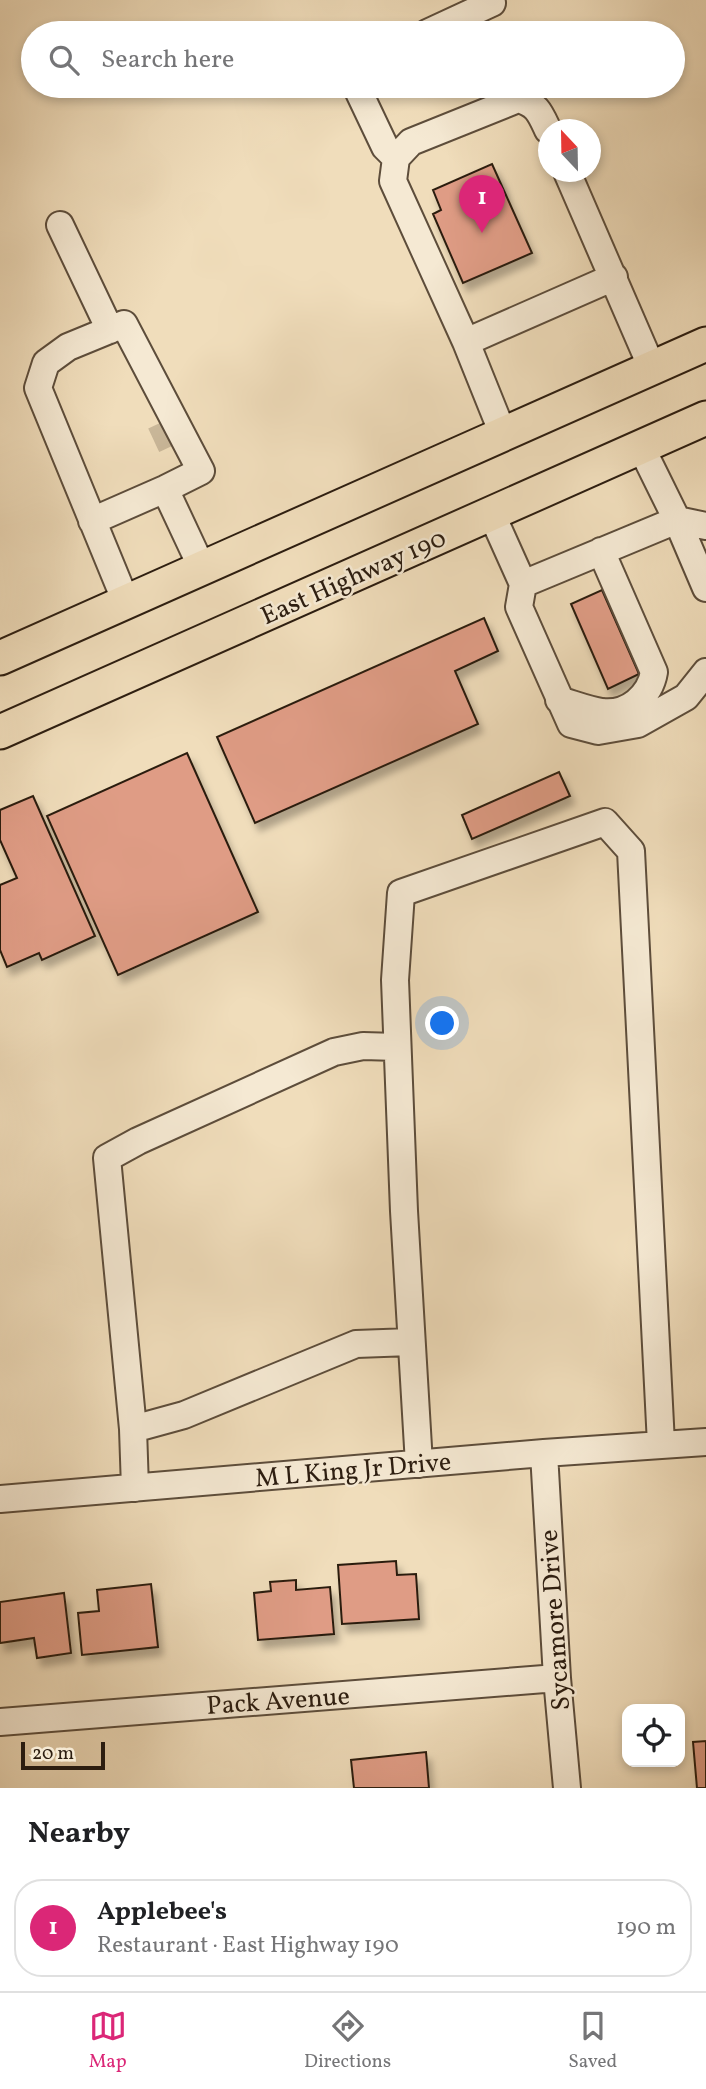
<!DOCTYPE html>
<html lang="en">
<head>
<meta charset="utf-8">
<style>
	:root { --surface:#fff; --page:#f2f2f2; --text:#202124; --muted:#757577; --line:#e0e0e0; --accent:#db2777 }
	body { margin:0; font-family:Vollkorn,serif; background:var(--page); color:var(--text) }
	.controls { position:absolute; right:21px; bottom:21px; display:grid; overflow:hidden; border-radius:14px; box-shadow:0 4px 10px #0003 }
	.controls button { width:63px; height:63px; display:grid; place-items:center; padding:0; border:0; border-bottom:2px solid var(--line); background:var(--surface); color:var(--text); font:35px sans-serif }
	.compass { position:absolute; left:538px; top:119px; width:63px; height:63px; border-radius:50%; background:var(--surface); box-shadow:0 4px 10px #0003; rotate:338deg }
	.scale { position:absolute; left:21px; bottom:18px; width:84px; box-sizing:border-box; padding-left:7px; border:4px solid #2c1d10; border-top:0; font-size:19px; line-height:24px; white-space:nowrap; color:#2c1d10; -webkit-text-stroke:5px #f5e9d3; paint-order:stroke }
	.you { position:absolute; left:443px; top:1024px; width:24px; height:24px; margin:-18px; border:5px solid #fff; border-radius:50%; background:#1a73e8; box-shadow:0 0 0 10px #1a73e833 }
	.badge { display:grid; place-items:center; width:46px; height:46px; border-radius:50%; background:var(--accent); color:#fff; font-size:23px; font-weight:700 }
	.pin { position:absolute; translate:-50% -58px; filter:drop-shadow(0 2px 4px #0008) }
	.pin::after { content:''; position:absolute; top:37px; width:24px; height:21px; background:inherit; clip-path:polygon(0 0,100% 0,50% 100%) }
	.list { margin:0; padding:0; list-style:none }
	h2 { display:flex; justify-content:space-between; align-items:center; height:91px; margin:0; padding:0 28px; font-size:30px }
	h2 small { font-size:23px; font-weight:400; color:var(--muted) }
	.list li { display:grid; grid-template-columns:46px 1fr auto; gap:21px; align-items:center; box-sizing:border-box; height:98px; margin:0 14px 14px; padding:0 14px; border:2px solid var(--line); border-radius:28px }
	.list b { display:block; font-size:26px; white-space:nowrap }
	.list p { margin:0; font-size:23px; white-space:nowrap; color:var(--muted) }
	.list em { font-size:23px; font-style:normal; color:var(--muted) }
	.icon { flex:none; width:38px; height:38px; fill:none; stroke:currentColor; stroke-width:2; stroke-linecap:round; stroke-linejoin:round }
	.map { position:relative; flex:none; width:706px; height:1788px; overflow:hidden }
	.search { position:absolute; background:var(--surface); box-shadow:0 4px 10px #0003; left:21px; right:21px; top:21px; height:77px; display:flex; align-items:center; gap:18px; box-sizing:border-box; padding:0 24px; border-radius:38px; color:var(--muted); font-size:26px }
	.sheet { height:203px; background:var(--surface) }
	nav { display:flex; justify-content:space-around; align-items:center; box-sizing:border-box; height:98px; border-top:2px solid var(--line); background:var(--surface); font-size:19px; color:var(--muted) }
	nav a { display:grid; justify-items:center; gap:4px }
	nav .on { color:var(--accent) }
	.map>svg:first-child { display:block }
	.building { fill:#df9c85; stroke:#2c1d10; stroke-width:2; filter:url(#shadow) }
	.lines { fill:none; stroke-linecap:round; stroke-linejoin:round }
	.minor-tunnel { stroke:#c9b799; stroke-width:26; stroke-dasharray:26 13; stroke-linecap:butt }
	.minor-casing { stroke:#5d4d3b; stroke-width:30 }
	.major-casing { stroke:#2c1d10; stroke-width:37 }
	.minor { stroke:#f5e9d3; stroke-width:26 }
	.major { stroke:#f0ddbb; stroke-width:33 }
	.labels { text-anchor:middle; stroke-width:5; stroke-linejoin:round; paint-order:stroke }
	.street-label { font-size:26px; fill:#2c1d10; stroke:#f5e9d3 }
</style>
</head>
<body>
<div class="map">
<svg width="706" height="1788" viewBox="0 0 706 1788">
	<defs>
		<filter id="shadow"><feDropShadow dx="4.5" dy="8" stdDeviation="3.5" flood-color="#0004"/></filter>
	</defs>
	<rect width="100%" height="100%" fill="#f0ddbb"/>
	<filter id="stains"><feTurbulence type="fractalNoise" baseFrequency=".00286" numOctaves="4"/><feColorMatrix values="0 0 0 0 .2 0 0 0 0 .09 0 0 0 0 .02 0 0 0 .5 -.17"/></filter>
	<radialGradient id="worn" r=".72"><stop offset=".6" stop-color="#630" stop-opacity="0"/><stop offset="1" stop-color="#630" stop-opacity=".3"/></radialGradient>
	<!-- building -->
	<path class="building" d="M492 164 532 253 463 283 433 214 441 210 433 190Z
		M602 590 639 674 608 689 571 604Z
		M484 618 498 651 455 671 478 724 255 823 217 737Z
		M187 753 258 912 118 975 47 816Z
		M559 772 570 796 472 839 462 815Z
		M33 796 95 936 42 960 39 953 7 967 0 950V885L17 878 0 840V810Z
		M396 1561 397 1575 416 1574 419 1619 342 1624 338 1565Z
		M296 1580V1590L330 1587 334 1634 258 1640 254 1593 271 1591 270 1582Z
		M151 1584 158 1647 82 1655 78 1613 99 1611 97 1590Z
		M64 1593 71 1653 37 1658 34 1638 0 1643V1602Z
		M706 1741V1788H697L693 1742Z
		M426 1752 429 1788H354L351 1760Z"/>
	<g class="lines">
		<!-- minor-tunnel -->
		<path class="minor-tunnel" d="M160 423 174 453"/>
		<defs>
			<path id="minor" d="M427 33 492 3
				M356 86 385 147 396 158
				M567 172 652 368
				M60 225 110 330
				M466 342 614 277
				M503 434 466 342 393 181 396 158 411 142 518 99C537 104 540 113 548 130
				M165 489 202 568
				M492 515 523 584 519 607 571 724 598 731 638 724 686 697 706 672
				M677 520 706 588
				M677 520 706 526
				M92 521 165 489 201 471 124 324 68 347 46 363 38 388 126 602
				M523 584 677 520 641 447
				M559 700C573 704 588 710 602 712 628 715 650 696 654 672L601 551
				M133 1429 107 1158 138 1141 334 1052 363 1046 397 1047
				M544 1453 557 1678 567 1788
				M419 1464 404 1211 395 980 401 893 605 822 631 851 661 1444
				M135 1488 133 1429 184 1415 356 1344 411 1342
				M0 1499 544 1453 706 1442
				M0 1722 557 1678"/>
			<path id="major" d="M0 658 706 344
				M0 732 706 418"/>
		</defs>
		<!-- minor casing -->
		<use href="#minor" class="minor-casing"/>
		<!-- major casing -->
		<use href="#major" class="major-casing"/>
		<!-- minor -->
		<use href="#minor" class="minor"/>
		<!-- major -->
		<use href="#major" class="major"/>
	</g>
	<g class="labels">
		<!-- street labels -->
		<g class="street-label">
			<text transform="translate(353 576) rotate(-24)" y="9">East Highway 190</text>
			<text transform="translate(353 1469) rotate(-5)" y="9">M L King Jr Drive</text>
			<text transform="translate(554 1620) rotate(-94)" y="9">Sycamore Drive</text>
			<text transform="translate(278 1700) rotate(-4)" y="9">Pack Avenue</text>
		</g>
	</g>
	<rect width="100%" height="100%" filter="url(#stains)"/>
	<rect width="100%" height="100%" fill="url(#worn)"/>
</svg>
<div class="controls">
<button><svg class="icon" aria-label="locate" viewBox="0 0 24 24"><circle cx="12" cy="12" r="6"/><path d="M12 2v4M12 18v4M2 12h4M18 12h4"/></svg></button>
</div>
<svg class="compass" viewBox="-18 -18 36 36"><path d="M0-13l5 13h-10z" fill="#e53935"/><path d="M0 13l5-13h-10z" fill="#757577"/></svg>
<div class="scale">20 m</div>
<div class="you"></div>
<div class="pin badge" style="left:482px;top:233px">1</div>
<div class="search"><svg class="icon" aria-label="search" viewBox="0 0 24 24"><circle cx="10" cy="10" r="6"/><path d="M15 15l6 6"/></svg>Search here</div>
</div>
<section class="sheet">
<h2>Nearby<small></small></h2>
<ul class="list">
<li><span class="badge">1</span><div><b>Applebee's</b><p>Restaurant · East Highway 190</p></div><em>190 m</em></li>
</ul>
</section>
<nav>
<a class="on"><svg class="icon" aria-label="map" viewBox="0 0 24 24"><path d="M3 6l6-2 6 2 6-2v14l-6 2-6-2-6 2zM9 4v14M15 6v14"/></svg>Map</a>
<a><svg class="icon" aria-label="directions" viewBox="0 0 24 24"><path d="M12 3l9 9-9 9-9-9zM9 14v-3h6M13 9l2 2-2 2"/></svg>Directions</a>
<a><svg class="icon" aria-label="saved" viewBox="0 0 24 24"><path d="M7 4h10v16l-5-4-5 4z"/></svg>Saved</a>
</nav>
</body>
</html>
